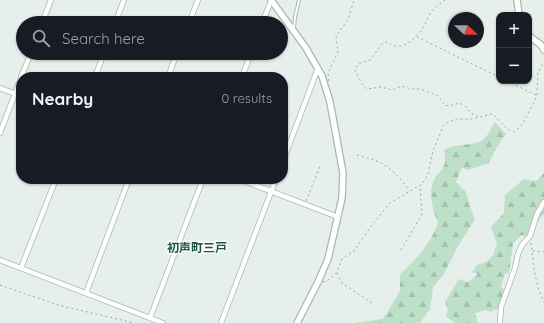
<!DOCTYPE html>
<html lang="en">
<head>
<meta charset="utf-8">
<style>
	:root { --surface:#171b24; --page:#242831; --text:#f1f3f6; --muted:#9ea1a6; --line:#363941 }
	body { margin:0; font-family:Quicksand,"Noto Sans JP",sans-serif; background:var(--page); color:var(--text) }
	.controls { position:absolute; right:12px; top:12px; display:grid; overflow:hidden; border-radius:8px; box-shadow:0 1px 3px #0004 }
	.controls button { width:36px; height:36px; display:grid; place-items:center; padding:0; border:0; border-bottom:1px solid var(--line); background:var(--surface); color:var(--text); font:20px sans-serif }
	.compass { position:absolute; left:448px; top:12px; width:36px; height:36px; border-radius:50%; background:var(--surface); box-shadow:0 1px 3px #0004; rotate:111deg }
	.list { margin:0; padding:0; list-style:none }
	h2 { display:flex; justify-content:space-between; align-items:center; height:52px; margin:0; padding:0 16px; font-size:17px }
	h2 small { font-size:13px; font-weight:400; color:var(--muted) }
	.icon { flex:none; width:22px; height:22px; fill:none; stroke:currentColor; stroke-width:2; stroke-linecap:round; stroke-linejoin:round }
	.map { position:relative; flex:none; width:544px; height:323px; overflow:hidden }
	.search { position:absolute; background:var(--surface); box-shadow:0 1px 3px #0004; left:16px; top:16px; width:272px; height:44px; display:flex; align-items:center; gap:10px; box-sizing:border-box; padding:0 14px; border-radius:22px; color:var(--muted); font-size:15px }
	.panel { position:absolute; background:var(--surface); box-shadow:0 1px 3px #0004; left:16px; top:72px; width:272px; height:112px; border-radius:16px }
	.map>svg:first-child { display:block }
	.forest { fill:url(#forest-firs) }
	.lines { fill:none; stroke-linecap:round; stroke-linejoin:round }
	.service-casing { stroke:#a8b8b2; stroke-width:4 }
	.minor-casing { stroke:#a8b8b2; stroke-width:6 }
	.tertiary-casing { stroke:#a8b8b2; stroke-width:8 }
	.path { stroke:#86b3a5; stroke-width:1; stroke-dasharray:2 3; stroke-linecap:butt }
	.service { stroke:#fff; stroke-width:2 }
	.minor { stroke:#fff; stroke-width:4.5 }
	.tertiary { stroke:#fff; stroke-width:5.5 }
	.labels { text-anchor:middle; stroke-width:3; stroke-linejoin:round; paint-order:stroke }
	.quarter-label { font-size:12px; font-weight:bold; fill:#1f5548; stroke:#f7fbf9 }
</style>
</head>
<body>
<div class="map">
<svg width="544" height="323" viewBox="0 0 544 323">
	<defs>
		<pattern id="forest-firs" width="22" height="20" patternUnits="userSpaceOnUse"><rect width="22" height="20" fill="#bfe0c8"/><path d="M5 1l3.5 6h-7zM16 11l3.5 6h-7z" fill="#a4c1ad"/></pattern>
	</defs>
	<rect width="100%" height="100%" fill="#e6efeb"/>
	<!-- forest -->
	<path class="forest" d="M495 122 506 134 497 147 489 163 468 170 462 167 456 182 466 192 470 207 475 219 457 248 444 274 433 287 430 309 420 323H354L383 319 400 291V274C417 258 430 245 438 223 433 210 427 192 435 178 436 176 438 175 439 173 446 166 446 159 444 150 456 143 472 146 481 141 488 137 491 128 495 122Z
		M544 173V213L527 236 521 235 513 244 509 273 505 274 501 286 504 290 499 308 491 312 486 310 475 313 478 323H456L446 317 448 309 445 302 459 279 468 282 478 274 472 272 477 265 486 262 493 255 497 243 491 227 504 213 505 195 524 179 536 181Z"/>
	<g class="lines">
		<defs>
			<path id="service" d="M294 28 295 17 299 0"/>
			<path id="minor" d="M42 23 51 0
				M115 23 124 0
				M189 23 198 0
				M262 23 271 1
				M21 77 31 53
				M95 77 104 53
				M168 77 177 53
				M242 77 251 53
				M0 88 21 96
				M0 133 21 78
				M283 161 318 68
				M239 179 338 217
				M0 260 163 323
				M21 268 56 179
				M86 293 129 179
				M150 318 203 179
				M221 323 276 179
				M500 323 501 307 515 268 518 254 522 245 530 236 537 214 544 202"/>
			<path id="tertiary" d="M271 0 306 48 322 76 330 102 343 173 342 198 328 259 318 282 297 323
				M517 0 519 15
				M529 36 541 45 544 50"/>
		</defs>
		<!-- service casing -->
		<use href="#service" class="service-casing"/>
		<!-- minor casing -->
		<use href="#minor" class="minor-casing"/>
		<!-- tertiary casing -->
		<use href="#tertiary" class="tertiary-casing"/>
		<!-- path -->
		<path class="path" d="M445 0C441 4 435 7 431 12 428 17 426 23 422 29 415 40 400 53 387 42L383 43 370 60 358 64 355 71 364 87 367 89 381 87 392 90 402 86 411 89H420L437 95 445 105 449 106 460 103 465 106 471 113 479 117
			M417 37 499 77
			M329 81 328 73 338 52 336 36 348 20 354 0
			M507 81 536 95
			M357 155C364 157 372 159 379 162 390 167 403 180 409 191
			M306 201 321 164
			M531 243C534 263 534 283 544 302
			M401 250 421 216 422 213 420 187
			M533 251 544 252
			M337 273 342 283 372 303
			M323 282 327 281 337 272 342 259 354 251 372 225 390 203 422 184 428 174 433 151 444 124 456 119H472L491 114 494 115 507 129 514 132 522 125 535 100 537 94 538 73 544 61
			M0 285 58 305 134 323"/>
		<!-- service -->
		<use href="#service" class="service"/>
		<!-- minor -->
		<use href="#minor" class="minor"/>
		<!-- tertiary -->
		<use href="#tertiary" class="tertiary"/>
	</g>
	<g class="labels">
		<!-- quarter labels -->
		<g class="quarter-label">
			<text x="197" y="252">初声町三戸</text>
		</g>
	</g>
</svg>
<div class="controls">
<button>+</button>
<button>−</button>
</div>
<svg class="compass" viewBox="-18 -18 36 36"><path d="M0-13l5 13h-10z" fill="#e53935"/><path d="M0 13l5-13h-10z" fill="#9ea1a6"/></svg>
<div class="search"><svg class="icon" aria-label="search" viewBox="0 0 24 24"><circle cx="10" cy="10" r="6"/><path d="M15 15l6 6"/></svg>Search here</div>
<section class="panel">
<h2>Nearby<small>0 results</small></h2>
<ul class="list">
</ul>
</section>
</div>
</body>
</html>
